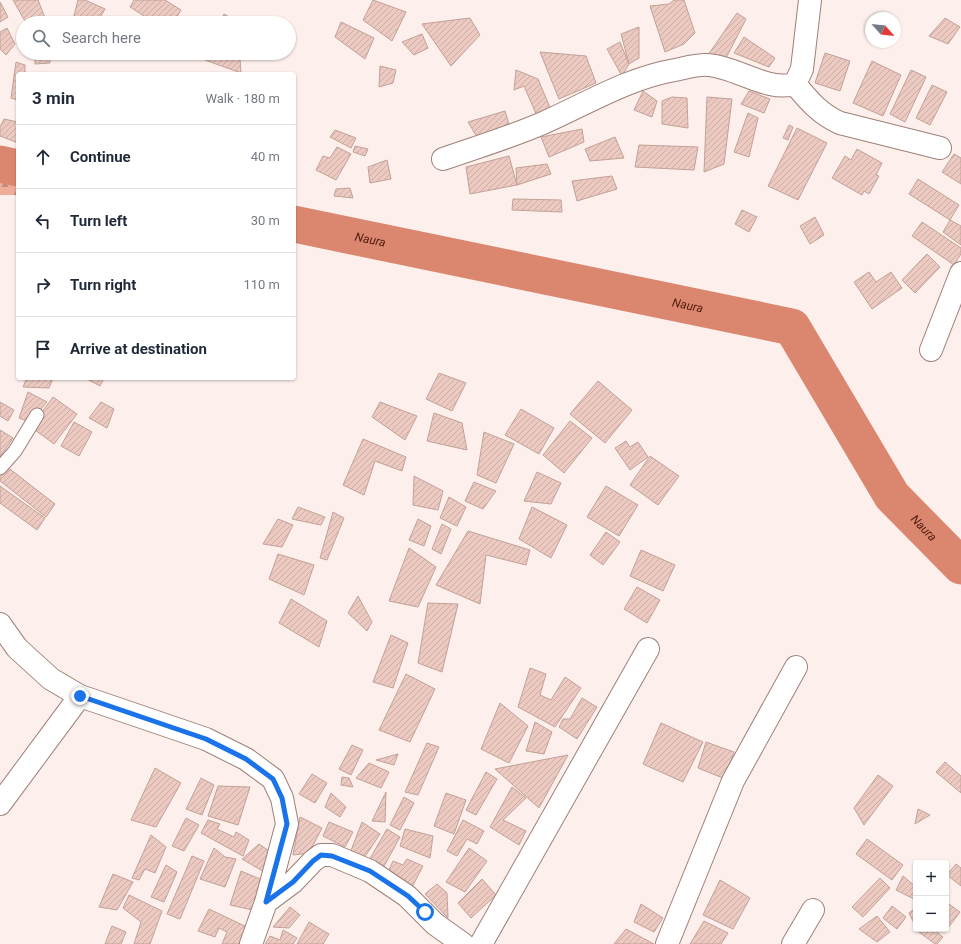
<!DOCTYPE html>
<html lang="en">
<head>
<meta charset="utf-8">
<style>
	:root { --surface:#fff; --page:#f2f2f3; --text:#1f2937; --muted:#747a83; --line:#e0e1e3 }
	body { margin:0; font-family:Roboto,sans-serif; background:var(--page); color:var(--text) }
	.controls { position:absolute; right:12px; bottom:12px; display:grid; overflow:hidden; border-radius:4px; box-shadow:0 1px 3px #0004 }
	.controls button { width:36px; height:36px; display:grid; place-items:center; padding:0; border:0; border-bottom:1px solid var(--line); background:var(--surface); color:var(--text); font:20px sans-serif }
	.compass { position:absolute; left:865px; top:12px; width:36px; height:36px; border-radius:50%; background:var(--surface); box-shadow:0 1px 3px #0004; rotate:117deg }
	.stop { position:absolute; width:12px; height:12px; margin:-9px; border:3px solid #1a73e8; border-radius:50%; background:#fff }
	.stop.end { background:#1a73e8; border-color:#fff; box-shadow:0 1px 4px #0008 }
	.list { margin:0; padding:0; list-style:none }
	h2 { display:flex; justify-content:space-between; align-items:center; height:52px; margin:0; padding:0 16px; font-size:17px }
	h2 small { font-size:13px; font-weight:400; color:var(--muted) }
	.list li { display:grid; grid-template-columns:26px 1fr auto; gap:12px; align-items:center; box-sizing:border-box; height:64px; padding:0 16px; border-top:1px solid var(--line) }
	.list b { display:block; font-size:15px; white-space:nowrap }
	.list em { font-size:13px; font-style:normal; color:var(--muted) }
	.icon { flex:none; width:22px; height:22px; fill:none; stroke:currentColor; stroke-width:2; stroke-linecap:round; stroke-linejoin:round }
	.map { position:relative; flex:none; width:961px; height:944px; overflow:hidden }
	.search { position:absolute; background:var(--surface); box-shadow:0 1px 3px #0004; left:16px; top:16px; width:280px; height:44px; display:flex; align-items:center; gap:10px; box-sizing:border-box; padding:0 14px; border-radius:22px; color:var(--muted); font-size:15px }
	.panel { position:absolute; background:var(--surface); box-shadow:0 1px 3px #0004; left:16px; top:72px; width:280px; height:308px; border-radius:4px }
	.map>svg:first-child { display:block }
	.forest { fill:url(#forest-firs) }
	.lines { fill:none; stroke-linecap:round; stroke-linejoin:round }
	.river { stroke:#db876f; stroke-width:37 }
	.building { fill:url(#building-hatch); stroke:#c2a198 }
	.lane-casing { stroke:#9f8077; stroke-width:15 }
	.street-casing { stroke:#9f8077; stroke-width:24 }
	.lane { stroke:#fff; stroke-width:13 }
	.street { stroke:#fff; stroke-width:22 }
	.route { stroke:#1a73e8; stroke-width:5 }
	.labels { text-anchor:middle; stroke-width:3; stroke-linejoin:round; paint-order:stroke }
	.water-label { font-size:12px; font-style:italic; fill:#501b0c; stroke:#fdefeb }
</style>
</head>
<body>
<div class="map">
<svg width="961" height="944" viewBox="0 0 961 944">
	<defs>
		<pattern id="forest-firs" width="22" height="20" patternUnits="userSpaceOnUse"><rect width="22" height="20" fill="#efad9a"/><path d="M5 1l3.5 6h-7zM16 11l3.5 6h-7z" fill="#c28d7d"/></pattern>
		<pattern id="building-hatch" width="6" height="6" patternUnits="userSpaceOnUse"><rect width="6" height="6" fill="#eccac1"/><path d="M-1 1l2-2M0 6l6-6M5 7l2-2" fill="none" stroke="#cbaea6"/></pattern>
	</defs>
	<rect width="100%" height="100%" fill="#fdefeb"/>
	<!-- forest -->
	<path class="forest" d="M0 148 18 163V195H0Z"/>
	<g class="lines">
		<!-- river -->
		<g class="river">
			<path d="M0 164 18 168"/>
			<path id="s1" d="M294 224 792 327 892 496 961 566"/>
		</g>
	</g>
	<!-- building -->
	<path class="building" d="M13 0H38L47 23H26Z
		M78 0H85L105 9 97 23H72Z
		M134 0H165L181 10 173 23H155L130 7Z
		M373 0 406 12 392 41 363 20Z
		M674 0H684L695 33 684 44 665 52 650 6 669 4Z
		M0 2 8 17 0 22Z
		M737 13 746 19 724 62 708 55Z
		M224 14 238 22V23H220Z
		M470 18 480 35 451 66 422 24Z
		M945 18 960 27 948 44 929 36Z
		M341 22 374 38 365 59 335 37Z
		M639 27V58L629 64 621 34Z
		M7 28 15 44 6 55 0 49V32Z
		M422 34 428 48 414 55 402 42Z
		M744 37 775 58 769 67 734 53Z
		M620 42 629 64 622 76 607 49Z
		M540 52 586 56 596 83 559 99Z
		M35 53H49L50 63 35 64Z
		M206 53H217L240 59 241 73 205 60Z
		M825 53 850 61 840 91 815 83Z
		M872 61 901 75 883 116 853 103Z
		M16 62 25 65V74H18V100L11 98Z
		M380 66 396 70 393 83 379 87Z
		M516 70 538 79 551 110 537 116 524 86 514 90Z
		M911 70 926 77 905 122 890 114Z
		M932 85 947 92 930 125 916 118Z
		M643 91 657 101 652 117 634 110Z
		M749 91 770 99 764 113 741 104Z
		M672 97 687 98 688 128 662 124V101Z
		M707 97 732 99 724 164 704 172Z
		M505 111 509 124 477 137 468 122Z
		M748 113 758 118 749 157 734 152Z
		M4 119 18 122V143L0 136V127Z
		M789 125 793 127 788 140 783 138Z
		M797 128 827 143 798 200 768 186Z
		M582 129 584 142 549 157 541 137Z
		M335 130 356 138 351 148 330 137Z
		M615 137 624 158 590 161 585 149Z
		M639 145 698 147 694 170 635 167Z
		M355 146 368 149 365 156 353 152Z
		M337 147 351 154 336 180 316 170 323 156 330 158Z
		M857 149 882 163 876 175 879 176 869 194 864 191 862 195 832 178 845 156 851 160Z
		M954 154 961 158V184L942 172Z
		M509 156 517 185 470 194 466 167Z
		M387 160 391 179 370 183 368 167Z
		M547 164 551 174 517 185 516 168Z
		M612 176 617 189 577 201 572 181Z
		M918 179 959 205 950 220 909 194Z
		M350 188 353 198 334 196 336 189Z
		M513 199 561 200 562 212 512 210Z
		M742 210 757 217 749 232 735 224Z
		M815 217 824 235 810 244 800 226Z
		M950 220 961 226V245L943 232Z
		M922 222 961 248V254L954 265 912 236Z
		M927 254 940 267 915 293 902 280Z
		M869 272 876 282 891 272 902 288 872 309 854 282Z
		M439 373 466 383 452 411 426 399Z
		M27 378H53L49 388 23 387Z
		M85 378H104L100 386Z
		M598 381 632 410 605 443 570 414Z
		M28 392 47 402 30 422 19 418Z
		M53 397 77 414 54 444 31 427Z
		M0 402 14 410 8 421 0 416Z
		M101 402 114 409 107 428 89 418Z
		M380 402 417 416 405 440 372 417Z
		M521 409 554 428 539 454 505 435Z
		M434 413 462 423 467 450 427 441Z
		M570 421 592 438 564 473 543 455Z
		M74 422 92 432 79 456 61 446Z
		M0 430 13 438 0 457Z
		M484 432 514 444 496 483 477 475Z
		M363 439 406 457 402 471 375 461 364 495 343 485Z
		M626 441 630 447 638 442 648 457 630 470 615 448Z
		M650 456 679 476 658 505 630 485Z
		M6 466 55 504 46 517 0 481V475Z
		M537 472 561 483 551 504 524 501Z
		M414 476 443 491 438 510 413 505Z
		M474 482 496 491 483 509 465 501Z
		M0 486 45 518 37 530 0 503Z
		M606 486 638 505 619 536 587 517Z
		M449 497 466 507 457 526 440 518Z
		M298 507 325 517 321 525 292 519Z
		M532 507 567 525 551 558 519 539Z
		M333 512 344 518 327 560 320 558Z
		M278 519 293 525 282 547 263 544Z
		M418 519 431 526 424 546 409 540Z
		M442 524 451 529 441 554 432 549Z
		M468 531 530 550 526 565 486 555 480 604 436 585Z
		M606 532 620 542 603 565 590 555Z
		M409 548 436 567 418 607 389 601Z
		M641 550 675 565 663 591 630 576Z
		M278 554 314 565 304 595 269 579Z
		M637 587 660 600 647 623 624 609Z
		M358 596 372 622 367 631 348 613Z
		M291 599 327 621 319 647 279 623Z
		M428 603 458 604 442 672 418 663Z
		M391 635 408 643 393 688 373 682Z
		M530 668 546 674 540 695 551 700 565 677 581 688 555 727 518 707Z
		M406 674 435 689 410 742 379 730Z
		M582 698 597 707 577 739 559 727 563 719H570Z
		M500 703 528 726 509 763 481 749Z
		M535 722 552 732 544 754 526 751Z
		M661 723 703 742 683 782 643 764Z
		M706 742 734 752 725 779 698 768Z
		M427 743 439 747 418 795 405 792Z
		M352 745 363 750 351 775 339 769Z
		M398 754 394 765 376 760Z
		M568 755 539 808 495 769Z
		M945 762 961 776V793L936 772Z
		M369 763 389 772 381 788 356 778Z
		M155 768 181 783 156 827 131 820Z
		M486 772 497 779 476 815 466 810Z
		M312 774 327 783 315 803 299 794Z
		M878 775 893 786 864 825 854 808Z
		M342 777 349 778 353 787 341 785Z
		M201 778 214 785 202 815 186 809Z
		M218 786 250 787 238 825 208 816Z
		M512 787 526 798 503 820 526 831 519 845 490 827Z
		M386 792 385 822 372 821Z
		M331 793 346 807 340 817 325 807Z
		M446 793 466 800 454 834 434 826Z
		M404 797 414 803 400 830 390 825Z
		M918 809 930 815 915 824Z
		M300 817 322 828 309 853 293 855Z
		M186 818 199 825 184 851 172 846Z
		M208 820 220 824 217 829 234 837 236 832 249 840 243 856 201 833Z
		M463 820 484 831 477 844 467 839 457 856 447 851Z
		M329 822 353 832 345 847 323 836Z
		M362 822 380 834 362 861 350 853Z
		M387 829 400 837 382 870 368 862Z
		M405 829 433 836 430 858 400 846Z
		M151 835 166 847 155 873 145 869 139 880 132 878Z
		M867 839 903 865 892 880 856 854Z
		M259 844 275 855 266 873 242 859Z
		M214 848 225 857 236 859 225 887 200 879Z
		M469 848 487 861 465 892 446 882Z
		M192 856 204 861 180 919 167 914Z
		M407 859 423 866 411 889 386 876 393 861 403 865Z
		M956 864 961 868V886L947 875Z
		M166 865 177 872 164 902 151 897Z
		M241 871 265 881 257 911 230 905Z
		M113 874 133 882 117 910 99 907Z
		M903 876 916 887V900L896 890Z
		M880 878 890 888 863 917 852 907Z
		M482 879 496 895 471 918 458 903Z
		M720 880 750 898 733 929 703 915Z
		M437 884 447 893 448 918 425 894Z
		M129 895 162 911 150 944H134L141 922 123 908Z
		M946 902 960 912 945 932 942 929H946Z
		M641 904 663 918 654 932 634 922Z
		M892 906 906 917 897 929 883 918Z
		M290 907 300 915 289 928 273 927Z
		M916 907V927L909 913Z
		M209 909 251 929 244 944H222L227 932 219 928 215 937 198 931Z
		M877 916 890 932 877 942 859 929Z
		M704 921 728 933 721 944H690Z
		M309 922 329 934 323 944H297Z
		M112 926 126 932 121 944H105Z
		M626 929 654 944H614Z
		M921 929H933L943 937 937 944H935L919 932Z
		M283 930 297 938 293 944H265L270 936 280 940Z"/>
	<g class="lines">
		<defs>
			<path id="lane" d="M0 468 15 451 37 415"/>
			<path id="street" d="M795 84C809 101 820 114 840 123L940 148
				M443 159C477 147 511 137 543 123 586 104 628 78 675 70 685 68 698 64 708 65 737 67 767 92 795 84L802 69 810 0
				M931 350 961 273
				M0 624 17 648 51 679 80 696 206 739 246 759 273 779 282 798 287 824 266 902 251 944
				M0 804 80 696
				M266 902 293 882 313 861 321 855H332L370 871 407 896 435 924 463 944
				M481 944 648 649
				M667 944 733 781 796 667
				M793 944 813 910"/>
		</defs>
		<!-- lane casing -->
		<use href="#lane" class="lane-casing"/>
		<!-- street casing -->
		<use href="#street" class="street-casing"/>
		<!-- lane -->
		<use href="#lane" class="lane"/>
		<!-- street -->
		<use href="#street" class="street"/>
	</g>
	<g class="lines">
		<!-- route -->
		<path class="route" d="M80 696 206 739 246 759 273 779 282 798 287 824 266 902 293 882 313 861 321 855 332 856 370 871 408 896 425 912"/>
	</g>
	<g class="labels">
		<!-- water labels -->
		<g class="water-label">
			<text dy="4" stroke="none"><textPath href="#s1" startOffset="78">Naura</textPath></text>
			<text dy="4" stroke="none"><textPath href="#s1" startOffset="402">Naura</textPath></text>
			<text dy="4" stroke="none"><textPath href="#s1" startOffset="750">Naura</textPath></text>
		</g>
	</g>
</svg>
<div class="controls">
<button>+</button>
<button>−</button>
</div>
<svg class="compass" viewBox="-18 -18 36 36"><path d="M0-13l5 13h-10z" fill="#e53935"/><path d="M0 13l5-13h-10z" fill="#747a83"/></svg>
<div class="stop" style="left:425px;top:912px"></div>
<div class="stop end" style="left:80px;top:696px"></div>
<div class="search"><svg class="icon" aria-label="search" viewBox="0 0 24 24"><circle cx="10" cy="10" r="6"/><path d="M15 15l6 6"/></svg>Search here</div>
<section class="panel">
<h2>3 min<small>Walk · 180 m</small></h2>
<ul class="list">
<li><svg class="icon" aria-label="ahead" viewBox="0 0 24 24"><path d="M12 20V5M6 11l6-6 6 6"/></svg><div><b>Continue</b></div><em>40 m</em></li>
<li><svg class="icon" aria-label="left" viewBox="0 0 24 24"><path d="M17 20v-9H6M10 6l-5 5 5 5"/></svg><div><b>Turn left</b></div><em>30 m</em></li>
<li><svg class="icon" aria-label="right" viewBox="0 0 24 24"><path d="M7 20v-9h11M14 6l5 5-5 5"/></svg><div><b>Turn right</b></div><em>110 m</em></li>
<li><svg class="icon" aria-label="arrive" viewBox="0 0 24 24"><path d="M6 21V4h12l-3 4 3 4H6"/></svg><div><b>Arrive at destination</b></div></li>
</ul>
</section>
</div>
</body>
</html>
